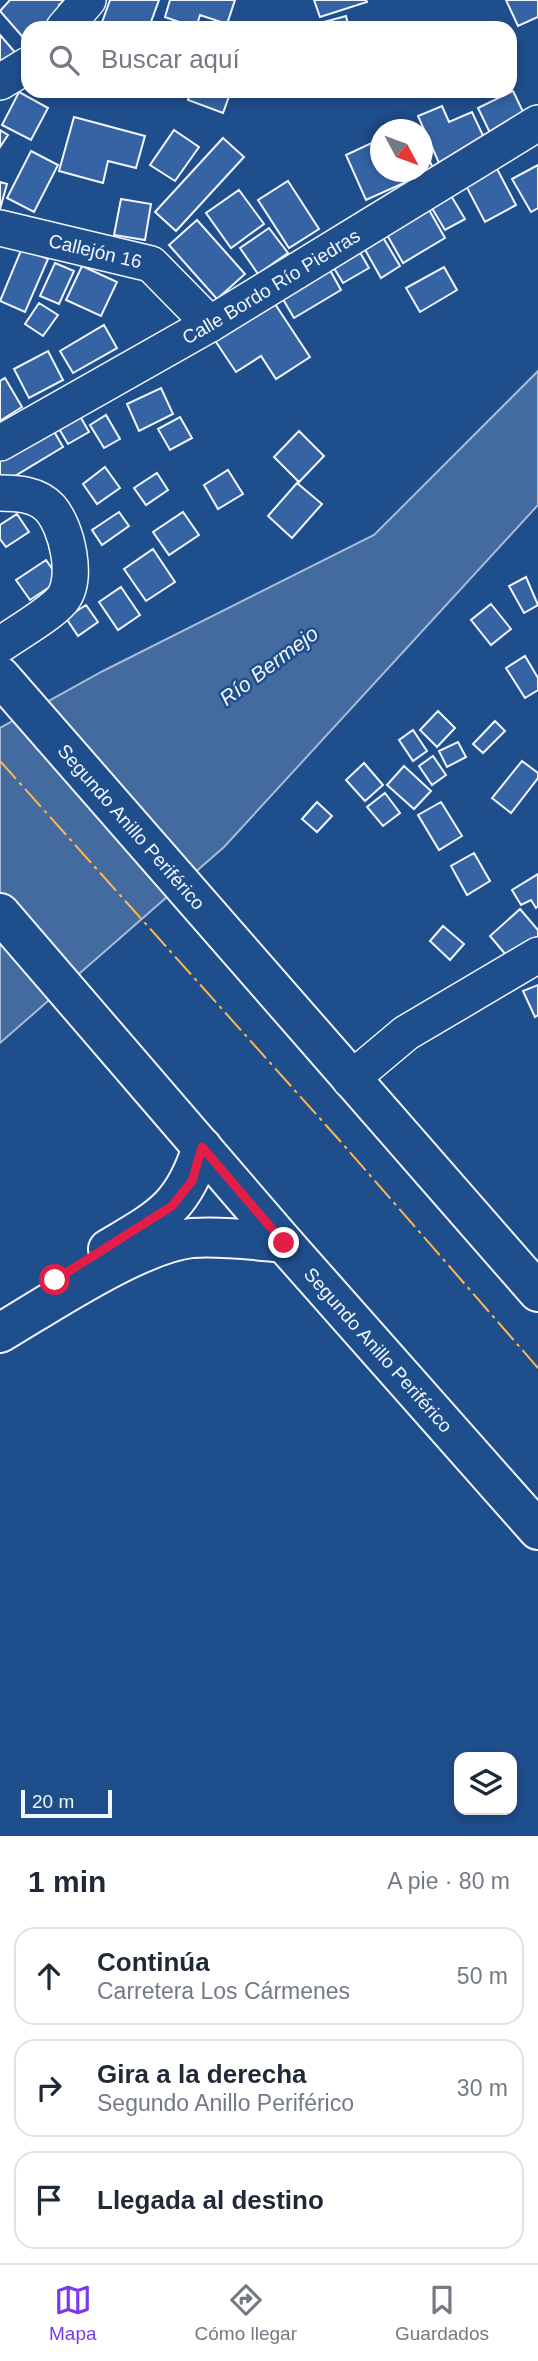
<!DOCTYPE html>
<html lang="es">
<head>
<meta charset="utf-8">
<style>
	:root { --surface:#fff; --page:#f6f6f7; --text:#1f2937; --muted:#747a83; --line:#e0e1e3; --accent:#7c3aed }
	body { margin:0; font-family:Arial,sans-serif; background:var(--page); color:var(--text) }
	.controls { position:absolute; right:21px; bottom:21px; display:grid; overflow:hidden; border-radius:14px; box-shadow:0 4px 10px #0003 }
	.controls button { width:63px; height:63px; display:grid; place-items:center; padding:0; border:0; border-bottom:2px solid var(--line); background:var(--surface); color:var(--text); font:35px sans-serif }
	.compass { position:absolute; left:370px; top:119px; width:63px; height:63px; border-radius:50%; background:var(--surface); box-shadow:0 4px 10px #0003; rotate:131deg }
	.scale { position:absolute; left:21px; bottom:18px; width:91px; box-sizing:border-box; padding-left:7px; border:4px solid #f2f6ff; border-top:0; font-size:19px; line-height:24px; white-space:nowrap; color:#f2f6ff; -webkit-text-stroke:5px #1f4e8c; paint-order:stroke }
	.stop { position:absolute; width:21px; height:21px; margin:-16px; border:5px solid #e11d48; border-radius:50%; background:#fff }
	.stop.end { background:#e11d48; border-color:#fff; box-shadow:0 2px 7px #0008 }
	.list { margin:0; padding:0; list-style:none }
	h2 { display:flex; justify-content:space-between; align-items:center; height:91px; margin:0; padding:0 28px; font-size:30px }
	h2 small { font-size:23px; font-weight:400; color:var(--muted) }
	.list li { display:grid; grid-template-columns:46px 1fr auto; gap:21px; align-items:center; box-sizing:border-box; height:98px; margin:0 14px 14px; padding:0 14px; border:2px solid var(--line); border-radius:21px }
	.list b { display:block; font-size:26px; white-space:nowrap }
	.list p { margin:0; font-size:23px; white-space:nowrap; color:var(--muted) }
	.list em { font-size:23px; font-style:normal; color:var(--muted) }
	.icon { flex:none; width:38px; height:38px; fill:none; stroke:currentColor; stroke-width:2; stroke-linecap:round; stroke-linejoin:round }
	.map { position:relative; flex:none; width:538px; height:1836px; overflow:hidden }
	.search { position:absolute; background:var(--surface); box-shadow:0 4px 10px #0003; left:21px; right:21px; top:21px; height:77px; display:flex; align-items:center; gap:18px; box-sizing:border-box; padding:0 24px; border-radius:21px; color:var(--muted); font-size:26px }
	.sheet { height:427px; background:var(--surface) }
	nav { display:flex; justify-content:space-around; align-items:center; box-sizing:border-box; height:98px; border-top:2px solid var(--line); background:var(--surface); font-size:19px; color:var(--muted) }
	nav a { display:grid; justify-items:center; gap:4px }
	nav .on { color:var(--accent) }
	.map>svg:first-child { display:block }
	.water { fill:#446ba0; stroke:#a8bbd7; stroke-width:2 }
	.building { fill:#3563a3; stroke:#f2f6ff; stroke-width:2 }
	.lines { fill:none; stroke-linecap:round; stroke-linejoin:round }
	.minor-casing { stroke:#f2f6ff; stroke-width:38 }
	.major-casing { stroke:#f2f6ff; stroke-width:42 }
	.minor { stroke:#1f4e8c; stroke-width:35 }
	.major { stroke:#1f4e8c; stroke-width:38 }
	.power { stroke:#ffb74d; stroke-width:2; stroke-dasharray:24 5 3.5 5; stroke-linecap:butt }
	.route { stroke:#e11d48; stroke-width:9 }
	.labels { text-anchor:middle; stroke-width:5; stroke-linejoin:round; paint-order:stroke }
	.street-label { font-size:19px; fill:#f2f6ff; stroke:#1f4e8c }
	.water-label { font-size:21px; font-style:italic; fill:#f2f6ff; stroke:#1f4e8c }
</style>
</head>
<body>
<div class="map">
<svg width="538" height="1836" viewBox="0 0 538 1836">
	<rect width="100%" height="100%" fill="#1f4e8c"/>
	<!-- water -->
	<path class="water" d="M538 371V505L224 847 0 1043V728L103 671 374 535Z"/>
	<!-- building -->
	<path class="building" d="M10 0H65L59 5 68 16 54 28H28V43L0 11Z
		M110 0H159L151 22 167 28H100Z
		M170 0H235L227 24 200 15 196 28 165 17Z
		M314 0H366L367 2 320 17Z
		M506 0H538V17L518 26Z
		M346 16 349 28H302Z
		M0 35 19 57 0 73Z
		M191 91H231L223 113 188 100Z
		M513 91 527 120 492 137 478 108Z
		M19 92 48 108 31 140 2 125Z
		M442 106 449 122 472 112 486 142 439 163 418 116Z
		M74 117 145 136 136 168 108 161 103 183 59 171Z
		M413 123 416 130H398Z
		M0 130 8 135 0 147Z
		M174 130 199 147 175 181 150 165Z
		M223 138 244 157 176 231 155 212Z
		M380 139V172H401L406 182 366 200 346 155Z
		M422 144 433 168 411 179 408 172H422Z
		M31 151 58 165 34 212 7 198Z
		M495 165 516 205 485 222 464 182Z
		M538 165V208L531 212 512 179Z
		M288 181 319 229 289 248 258 200Z
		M0 182 7 184 0 209Z
		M239 190 264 224 231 248 206 213Z
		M450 194 465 219 445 230 430 205Z
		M121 199 151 204 145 240 114 235Z
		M424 201 445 238 403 263 382 226Z
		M197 220 245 274 217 299 169 245Z
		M269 228 288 253 258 274 240 248Z
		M378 229 400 266 381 278 359 239Z
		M354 242 369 268 343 283 328 258Z
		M22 248 48 259 25 312 0 301Z
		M325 261 341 290 294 318 277 289Z
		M55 263 74 271 59 304 40 296Z
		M82 266 117 282 101 316 66 300Z
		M444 267 457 290 420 312 406 288Z
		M273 301 310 357 276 379 261 356 236 372 214 339Z
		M39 303 58 315 43 336 25 324Z
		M104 325 117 348 73 373 60 351Z
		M48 351 63 380 29 398 14 369Z
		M5 378 22 407 0 421V381Z
		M161 388 173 414 139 431 127 404Z
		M76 409 89 432 68 444 55 422Z
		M106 415 120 439 104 448 90 425Z
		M180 417 192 438 170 450 158 429Z
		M48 421 63 447 0 485V449Z
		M299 431 324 456 299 482 274 457Z
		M105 467 120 488 97 504 83 484Z
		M228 470 243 494 218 509 204 485Z
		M157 473 168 490 146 505 134 488Z
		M297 483 322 504 292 538 268 516Z
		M119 512 129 526 102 545 92 530Z
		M183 512 199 535 169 555 153 532Z
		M17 514 29 532 6 547 0 539V525Z
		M153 549 175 582 146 601 124 569Z
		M46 560 60 580 30 600 16 580Z
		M526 577 538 605 524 613 509 586Z
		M121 587 140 615 118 630 99 602Z
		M491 604 511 629 491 645 471 620Z
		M86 605 98 622 78 636 66 618Z
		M525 656 538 678V690L525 698 506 668Z
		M438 711 455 728 437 747 420 730Z
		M495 721 505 731 483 753 473 744Z
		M413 730 427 751 413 761 399 740Z
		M458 742 466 757 447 767 439 751Z
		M433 756 446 775 432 785 419 766Z
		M522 761 538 773V778L511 813 492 798Z
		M364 763 383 785 365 801 346 780Z
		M404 766 431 791 414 809 387 785Z
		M385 793 400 813 383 826 367 807Z
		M317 802 332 816 317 832 302 819Z
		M441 802 462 836 439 850 418 815Z
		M474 853 490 881 467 895 451 866Z
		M538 874V906L536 908 531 900 521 905 512 890Z
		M520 909 538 930V939L512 962 490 936Z
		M443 926 464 944 450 960 430 941Z
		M538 985V1015L535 1017 523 991Z"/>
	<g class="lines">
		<defs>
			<g id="minor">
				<path d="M64 28 88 0"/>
				<path d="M0 82 28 65"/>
				<path id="s1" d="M0 228 151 264 210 324"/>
				<path id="s2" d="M0 443 210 324 538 123"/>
				<path d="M0 493C17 493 37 494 50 508 67 527 79 579 62 600 49 615 17 633 0 645"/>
				<path d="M350 1080 406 1033 538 955"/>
			</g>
			<g id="major">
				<path id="s3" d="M0 676 538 1292"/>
				<path id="s4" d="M0 913 284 1243 538 1530"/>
				<path d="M108 1249C160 1218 183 1208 202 1147"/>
				<path d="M0 1333C49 1304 138 1244 192 1238 222 1236 253 1240 284 1243"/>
			</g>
		</defs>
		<!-- minor casing -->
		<use href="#minor" class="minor-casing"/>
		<!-- major casing -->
		<use href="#major" class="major-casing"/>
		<!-- minor -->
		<use href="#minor" class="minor"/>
		<!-- major -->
		<use href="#major" class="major"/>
		<!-- power -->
		<path class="power" d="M0 761 341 1142 538 1368"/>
	</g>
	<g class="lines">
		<!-- route -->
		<path class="route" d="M55 1280 172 1206 192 1181 202 1147 284 1243"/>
	</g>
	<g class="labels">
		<!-- street labels -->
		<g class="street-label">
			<text dy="7" stroke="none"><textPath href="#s1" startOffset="98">Callejón 16</textPath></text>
			<text dy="7" stroke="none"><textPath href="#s2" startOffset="313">Calle Bordo Río Piedras</textPath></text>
			<text dy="7" stroke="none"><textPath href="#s3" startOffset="200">Segundo Anillo Periférico</textPath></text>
			<text dy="7" stroke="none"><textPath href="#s4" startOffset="578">Segundo Anillo Periférico</textPath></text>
		</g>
		<!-- water labels -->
		<g class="water-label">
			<text transform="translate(269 666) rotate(-37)" y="7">Río Bermejo</text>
		</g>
	</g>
</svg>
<div class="controls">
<button><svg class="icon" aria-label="layers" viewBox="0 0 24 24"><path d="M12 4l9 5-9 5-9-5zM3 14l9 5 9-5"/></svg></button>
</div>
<svg class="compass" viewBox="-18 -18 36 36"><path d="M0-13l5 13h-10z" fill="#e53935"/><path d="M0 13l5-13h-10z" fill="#747a83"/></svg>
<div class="scale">20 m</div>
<div class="stop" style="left:55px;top:1280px"></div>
<div class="stop end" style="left:284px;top:1243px"></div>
<div class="search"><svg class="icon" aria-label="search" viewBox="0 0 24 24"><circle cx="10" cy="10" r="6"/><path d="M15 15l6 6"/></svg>Buscar aquí</div>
</div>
<section class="sheet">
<h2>1 min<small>A pie · 80 m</small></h2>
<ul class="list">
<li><svg class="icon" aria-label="ahead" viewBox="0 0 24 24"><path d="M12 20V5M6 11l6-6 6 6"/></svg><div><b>Continúa</b><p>Carretera Los Cármenes</p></div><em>50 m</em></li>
<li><svg class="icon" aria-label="right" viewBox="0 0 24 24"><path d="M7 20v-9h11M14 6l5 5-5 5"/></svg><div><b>Gira a la derecha</b><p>Segundo Anillo Periférico</p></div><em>30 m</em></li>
<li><svg class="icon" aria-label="arrive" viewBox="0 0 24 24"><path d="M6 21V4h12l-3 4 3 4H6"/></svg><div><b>Llegada al destino</b></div></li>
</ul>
</section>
<nav>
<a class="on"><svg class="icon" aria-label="map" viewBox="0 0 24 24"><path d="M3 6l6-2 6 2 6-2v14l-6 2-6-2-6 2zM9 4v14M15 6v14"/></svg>Mapa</a>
<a><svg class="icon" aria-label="directions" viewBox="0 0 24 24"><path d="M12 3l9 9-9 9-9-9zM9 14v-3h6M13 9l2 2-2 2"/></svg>Cómo llegar</a>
<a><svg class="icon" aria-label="saved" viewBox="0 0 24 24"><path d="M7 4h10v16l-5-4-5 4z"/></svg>Guardados</a>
</nav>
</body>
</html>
